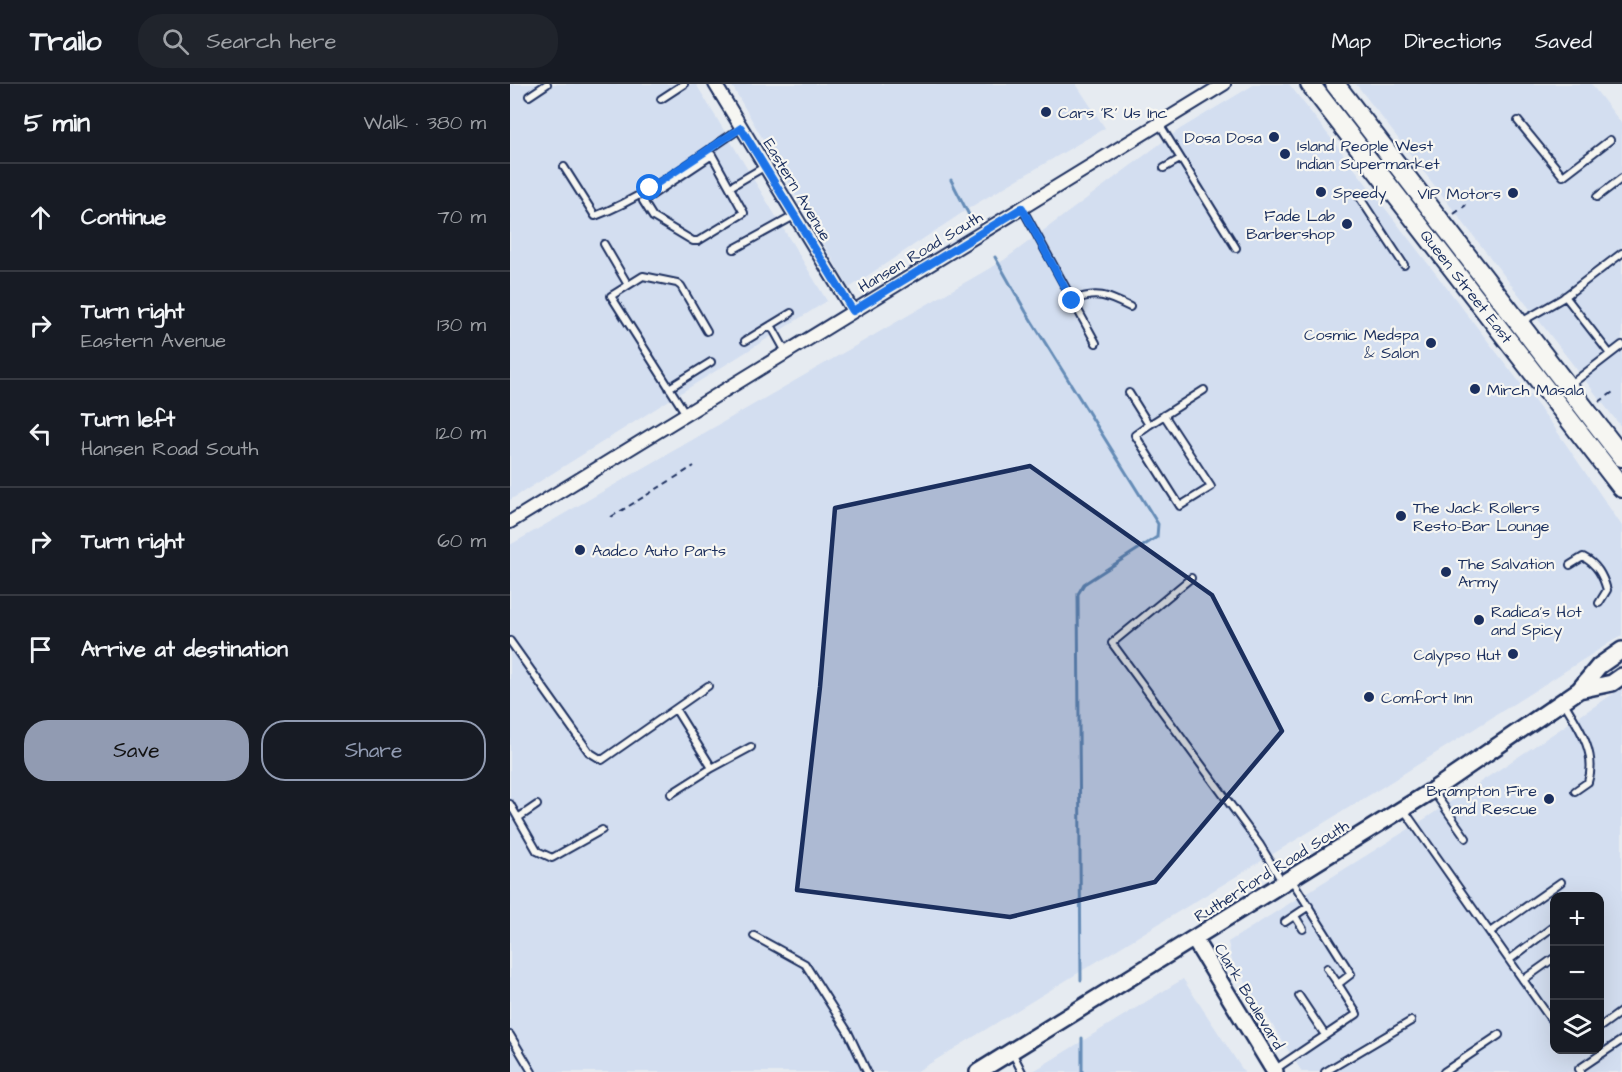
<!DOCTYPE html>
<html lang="en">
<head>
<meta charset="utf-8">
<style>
	:root { --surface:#171b24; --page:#20242c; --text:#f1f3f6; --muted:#9ea1a6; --line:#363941; --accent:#919bb2 }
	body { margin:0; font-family:"Architects Daughter",sans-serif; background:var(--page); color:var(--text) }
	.controls { position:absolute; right:18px; bottom:18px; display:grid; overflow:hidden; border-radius:12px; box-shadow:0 6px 24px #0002 }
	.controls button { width:54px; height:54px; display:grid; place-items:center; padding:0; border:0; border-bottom:2px solid var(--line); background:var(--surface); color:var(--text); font:30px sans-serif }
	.stop { position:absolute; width:18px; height:18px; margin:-14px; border:4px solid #1a73e8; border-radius:50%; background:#fff }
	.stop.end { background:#1a73e8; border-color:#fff; box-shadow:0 2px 6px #0008 }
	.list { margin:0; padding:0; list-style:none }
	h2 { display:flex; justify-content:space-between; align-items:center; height:78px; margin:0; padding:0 24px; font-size:26px }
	h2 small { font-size:20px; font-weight:400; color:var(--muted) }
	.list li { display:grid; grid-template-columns:39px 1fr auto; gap:18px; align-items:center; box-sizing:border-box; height:108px; padding:0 24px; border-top:2px solid var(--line) }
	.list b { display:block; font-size:22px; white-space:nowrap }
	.list p { margin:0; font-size:20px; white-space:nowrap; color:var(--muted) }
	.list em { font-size:20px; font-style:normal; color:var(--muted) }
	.actions { display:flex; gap:12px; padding:18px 24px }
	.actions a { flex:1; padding:14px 0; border:2px solid var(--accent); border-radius:24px; text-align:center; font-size:21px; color:var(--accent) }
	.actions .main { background:var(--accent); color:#111 }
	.icon { flex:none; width:33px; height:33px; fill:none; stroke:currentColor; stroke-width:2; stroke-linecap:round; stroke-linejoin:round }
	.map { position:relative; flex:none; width:1112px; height:988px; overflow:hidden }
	header { display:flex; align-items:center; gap:36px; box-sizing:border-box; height:84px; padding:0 30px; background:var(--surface); border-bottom:2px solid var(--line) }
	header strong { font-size:28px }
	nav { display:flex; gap:33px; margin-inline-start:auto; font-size:21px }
	.search { width:420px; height:54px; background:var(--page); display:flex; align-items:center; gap:15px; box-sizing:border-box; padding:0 21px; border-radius:24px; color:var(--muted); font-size:22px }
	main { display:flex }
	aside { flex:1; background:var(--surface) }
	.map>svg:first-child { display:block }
	.built { fill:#d3def0; fill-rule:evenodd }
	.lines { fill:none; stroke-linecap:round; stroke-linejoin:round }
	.stream { stroke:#658cb7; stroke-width:3 }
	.service-casing { stroke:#1b2f5e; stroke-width:10 }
	.minor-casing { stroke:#1b2f5e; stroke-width:16 }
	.tertiary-casing { stroke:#1b2f5e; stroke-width:20 }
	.secondary-casing { stroke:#1b2f5e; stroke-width:22 }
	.path { stroke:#1b2f5e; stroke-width:2; stroke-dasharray:6 4.5; stroke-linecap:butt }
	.service { stroke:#f6f6f2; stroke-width:6 }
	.minor { stroke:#f6f6f2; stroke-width:12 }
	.tertiary { stroke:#f6f6f2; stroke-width:15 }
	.secondary { stroke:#f6f6f2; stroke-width:18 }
	.route { stroke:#1a73e8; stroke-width:8 }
	.marked { fill:#1b2f5e; fill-opacity:0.2; stroke:#1b2f5e; stroke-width:4.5; stroke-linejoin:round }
	.poi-dot { fill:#1b2f5e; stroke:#f6f6f2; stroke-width:2 }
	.labels { text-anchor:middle; stroke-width:4.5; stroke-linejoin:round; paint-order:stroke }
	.poi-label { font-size:16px; fill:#1b2f5e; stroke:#f6f6f2; text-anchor:start }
	.street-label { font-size:16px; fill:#1b2f5e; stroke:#f6f6f2 }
</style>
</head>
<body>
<header>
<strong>Trailo</strong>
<div class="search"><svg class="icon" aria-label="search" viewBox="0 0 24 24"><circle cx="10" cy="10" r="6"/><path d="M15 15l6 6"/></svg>Search here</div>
<nav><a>Map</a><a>Directions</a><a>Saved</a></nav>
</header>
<main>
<aside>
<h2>5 min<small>Walk · 380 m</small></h2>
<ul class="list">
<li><svg class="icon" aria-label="ahead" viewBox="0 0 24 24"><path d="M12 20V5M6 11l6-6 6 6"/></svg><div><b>Continue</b></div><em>70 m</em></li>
<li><svg class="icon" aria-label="right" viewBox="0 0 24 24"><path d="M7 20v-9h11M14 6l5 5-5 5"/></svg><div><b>Turn right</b><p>Eastern Avenue</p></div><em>130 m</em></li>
<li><svg class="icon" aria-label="left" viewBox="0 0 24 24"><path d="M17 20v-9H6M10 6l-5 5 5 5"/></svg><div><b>Turn left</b><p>Hansen Road South</p></div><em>120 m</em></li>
<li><svg class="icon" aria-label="right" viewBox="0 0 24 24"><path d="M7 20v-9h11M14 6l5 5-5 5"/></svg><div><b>Turn right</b></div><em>60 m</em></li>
<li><svg class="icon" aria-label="arrive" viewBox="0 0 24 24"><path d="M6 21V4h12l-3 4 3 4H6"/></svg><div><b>Arrive at destination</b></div></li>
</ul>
<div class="actions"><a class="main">Save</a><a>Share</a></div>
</aside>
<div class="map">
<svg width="1112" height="988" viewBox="0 0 1112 988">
	<rect width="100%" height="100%" fill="#e6ebf1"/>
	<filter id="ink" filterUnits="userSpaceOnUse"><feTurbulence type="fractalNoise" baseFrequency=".0167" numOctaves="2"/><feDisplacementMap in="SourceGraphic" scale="12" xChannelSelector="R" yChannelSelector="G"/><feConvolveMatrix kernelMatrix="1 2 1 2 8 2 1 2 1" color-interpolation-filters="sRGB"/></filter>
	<g filter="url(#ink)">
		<!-- built -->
		<path class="built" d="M0 0H186L317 217 0 416Z
			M221 0H566L595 44 464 121 339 204Z
			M745 0H779L1042 340 1112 442V551L871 704 406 988H0V461L494 176 670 45Z
			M846 0H1081L1112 40V344Z
			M1112 604V988H792L722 877 718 858 913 736ZM1044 812H1090V966H1044Z
			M673 895 734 988H522Z"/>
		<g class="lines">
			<!-- stream -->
			<path class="stream" d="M441 96 459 131
				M485 173 516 228 648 440 647 453 574 500 568 510 571 896
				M572 988V954"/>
			<defs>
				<path id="service" d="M19 12 37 0
					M151 15 174 0
					M1008 37 1053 92 1100 56
					M650 41 726 164
					M202 71 234 129 188 157H183L143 133 133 117Z
					M54 83 85 132C138 112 184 75 231 44
					M654 84 670 75
					M220 103 254 83
					M1087 113 1112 94
					M850 114 894 181
					M512 124 586 259
					M94 160 118 201
					M224 165 284 132
					M1055 212 1100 270
					M562 217C586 206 598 212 620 223
					M1011 238 1053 214 1112 169
					M261 241 276 268
					M235 257 281 229
					M1060 301 1112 261
					M159 304 201 278
					M619 309 639 341 694 306
					M176 330 101 212 133 192 167 199 171 202 197 247
					M639 341 625 351 670 422 701 403 654 331
					M1060 481 1073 473C1087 480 1093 492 1097 506L1089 519
					M681 494 602 559 750 761 773 799
					M0 557 79 668 92 676 198 602
					M1053 617C1067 640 1088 669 1078 698L1065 707
					M202 684 241 663
					M923 707 956 754
					M161 710 202 684 166 626
					M0 720 27 767 42 774 92 746
					M894 726 1044 940
					M8 734 27 721
					M785 832 793 845
					M775 838 799 822
					M980 848 1051 798
					M244 852 295 880 338 948 357 988
					M999 876 1044 842
					M817 884 828 900
					M1013 896 1044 874
					M789 912 815 951
					M1090 943 1112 927
					M0 951 22 988
					M502 968 512 988
					M764 986 847 930 828 900 841 890 781 795
					M815 988 901 937
					M934 988 989 951
					M1071 988 1069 985 1112 956"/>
				<path id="minor" d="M205 0 343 227
					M0 438 714 0"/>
				<path id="tertiary" d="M1069 606 1102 599 1112 592
					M684 855 765 988
					M468 988 923 706 1069 606 1089 582 1112 566"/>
				<path id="secondary" d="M800 0 1112 404
					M825 0 1112 373"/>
			</defs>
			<!-- service casing -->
			<use href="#service" class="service-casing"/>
			<!-- minor casing -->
			<use href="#minor" class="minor-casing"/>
			<!-- tertiary casing -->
			<use href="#tertiary" class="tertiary-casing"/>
			<!-- secondary casing -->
			<use href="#secondary" class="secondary-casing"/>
			<!-- path -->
			<path class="path" d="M944 130 956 121
				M1089 318 1106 306
				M101 433 184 382"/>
			<!-- service -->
			<use href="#service" class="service"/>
			<!-- minor -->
			<use href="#minor" class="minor"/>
			<!-- tertiary -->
			<use href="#tertiary" class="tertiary"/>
			<!-- secondary -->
			<use href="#secondary" class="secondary"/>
		</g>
	</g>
	<g class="lines" filter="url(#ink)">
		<!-- route -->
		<path class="route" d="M140 104 231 44 343 227 512 124 562 217"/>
	</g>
	<!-- marked area -->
	<path class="marked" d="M520 382 702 511 772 647 645 798 500 833 287 806 310 603 325 424Z"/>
	<!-- markers -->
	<g class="poi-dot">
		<circle cx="536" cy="28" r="6"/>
		<circle cx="764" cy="53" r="6"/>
		<circle cx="775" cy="70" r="6"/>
		<circle cx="811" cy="108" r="6"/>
		<circle cx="1003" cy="109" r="6"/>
		<circle cx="837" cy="140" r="6"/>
		<circle cx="921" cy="259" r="6"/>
		<circle cx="965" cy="305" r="6"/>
		<circle cx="891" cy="432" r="6"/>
		<circle cx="70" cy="466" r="6"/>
		<circle cx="936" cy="488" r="6"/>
		<circle cx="969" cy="536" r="6"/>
		<circle cx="1003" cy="570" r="6"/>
		<circle cx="859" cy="613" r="6"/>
		<circle cx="1039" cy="715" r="6"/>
	</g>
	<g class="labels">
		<!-- poi labels -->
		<g class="poi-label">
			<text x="548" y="34">Cars 'R' Us Inc</text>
			<text x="752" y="59" text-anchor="end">Dosa Dosa</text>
			<text x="787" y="67">Island People West<tspan x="787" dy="18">Indian Supermarket</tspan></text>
			<text x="823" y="114">Speedy</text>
			<text x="991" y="115" text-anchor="end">VIP Motors</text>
			<text x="825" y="137" text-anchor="end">Fade Lab<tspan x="825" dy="18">Barbershop</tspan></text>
			<text x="909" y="256" text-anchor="end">Cosmic Medspa<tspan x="909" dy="18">&amp; Salon</tspan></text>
			<text x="977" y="311">Mirch Masala</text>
			<text x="903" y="429">The Jack Rollers<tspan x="903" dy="18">Resto-Bar Lounge</tspan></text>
			<text x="82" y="472">Aadco Auto Parts</text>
			<text x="948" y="485">The Salvation<tspan x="948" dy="18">Army</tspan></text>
			<text x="981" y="533">Radica's Hot<tspan x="981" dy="18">and Spicy</tspan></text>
			<text x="991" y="576" text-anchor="end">Calypso Hut</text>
			<text x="871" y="619">Comfort Inn</text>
			<text x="1027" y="712" text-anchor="end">Brampton Fire<tspan x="1027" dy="18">and Rescue</tspan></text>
		</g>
		<!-- street labels -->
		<g class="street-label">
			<text transform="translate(288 105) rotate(59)" y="6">Eastern Avenue</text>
			<text transform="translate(410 167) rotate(-31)" y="6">Hansen Road South</text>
			<text transform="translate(957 202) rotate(52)" y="6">Queen Street East</text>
			<text transform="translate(761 786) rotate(-32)" y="6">Rutherford Road South</text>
			<text transform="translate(740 912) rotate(59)" y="6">Clark Boulevard</text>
		</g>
	</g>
</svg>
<div class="controls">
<button>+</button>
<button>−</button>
<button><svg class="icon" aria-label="layers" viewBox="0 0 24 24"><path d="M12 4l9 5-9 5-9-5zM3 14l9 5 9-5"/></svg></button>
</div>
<div class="stop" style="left:140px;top:104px"></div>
<div class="stop end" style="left:562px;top:217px"></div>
</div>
</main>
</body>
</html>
